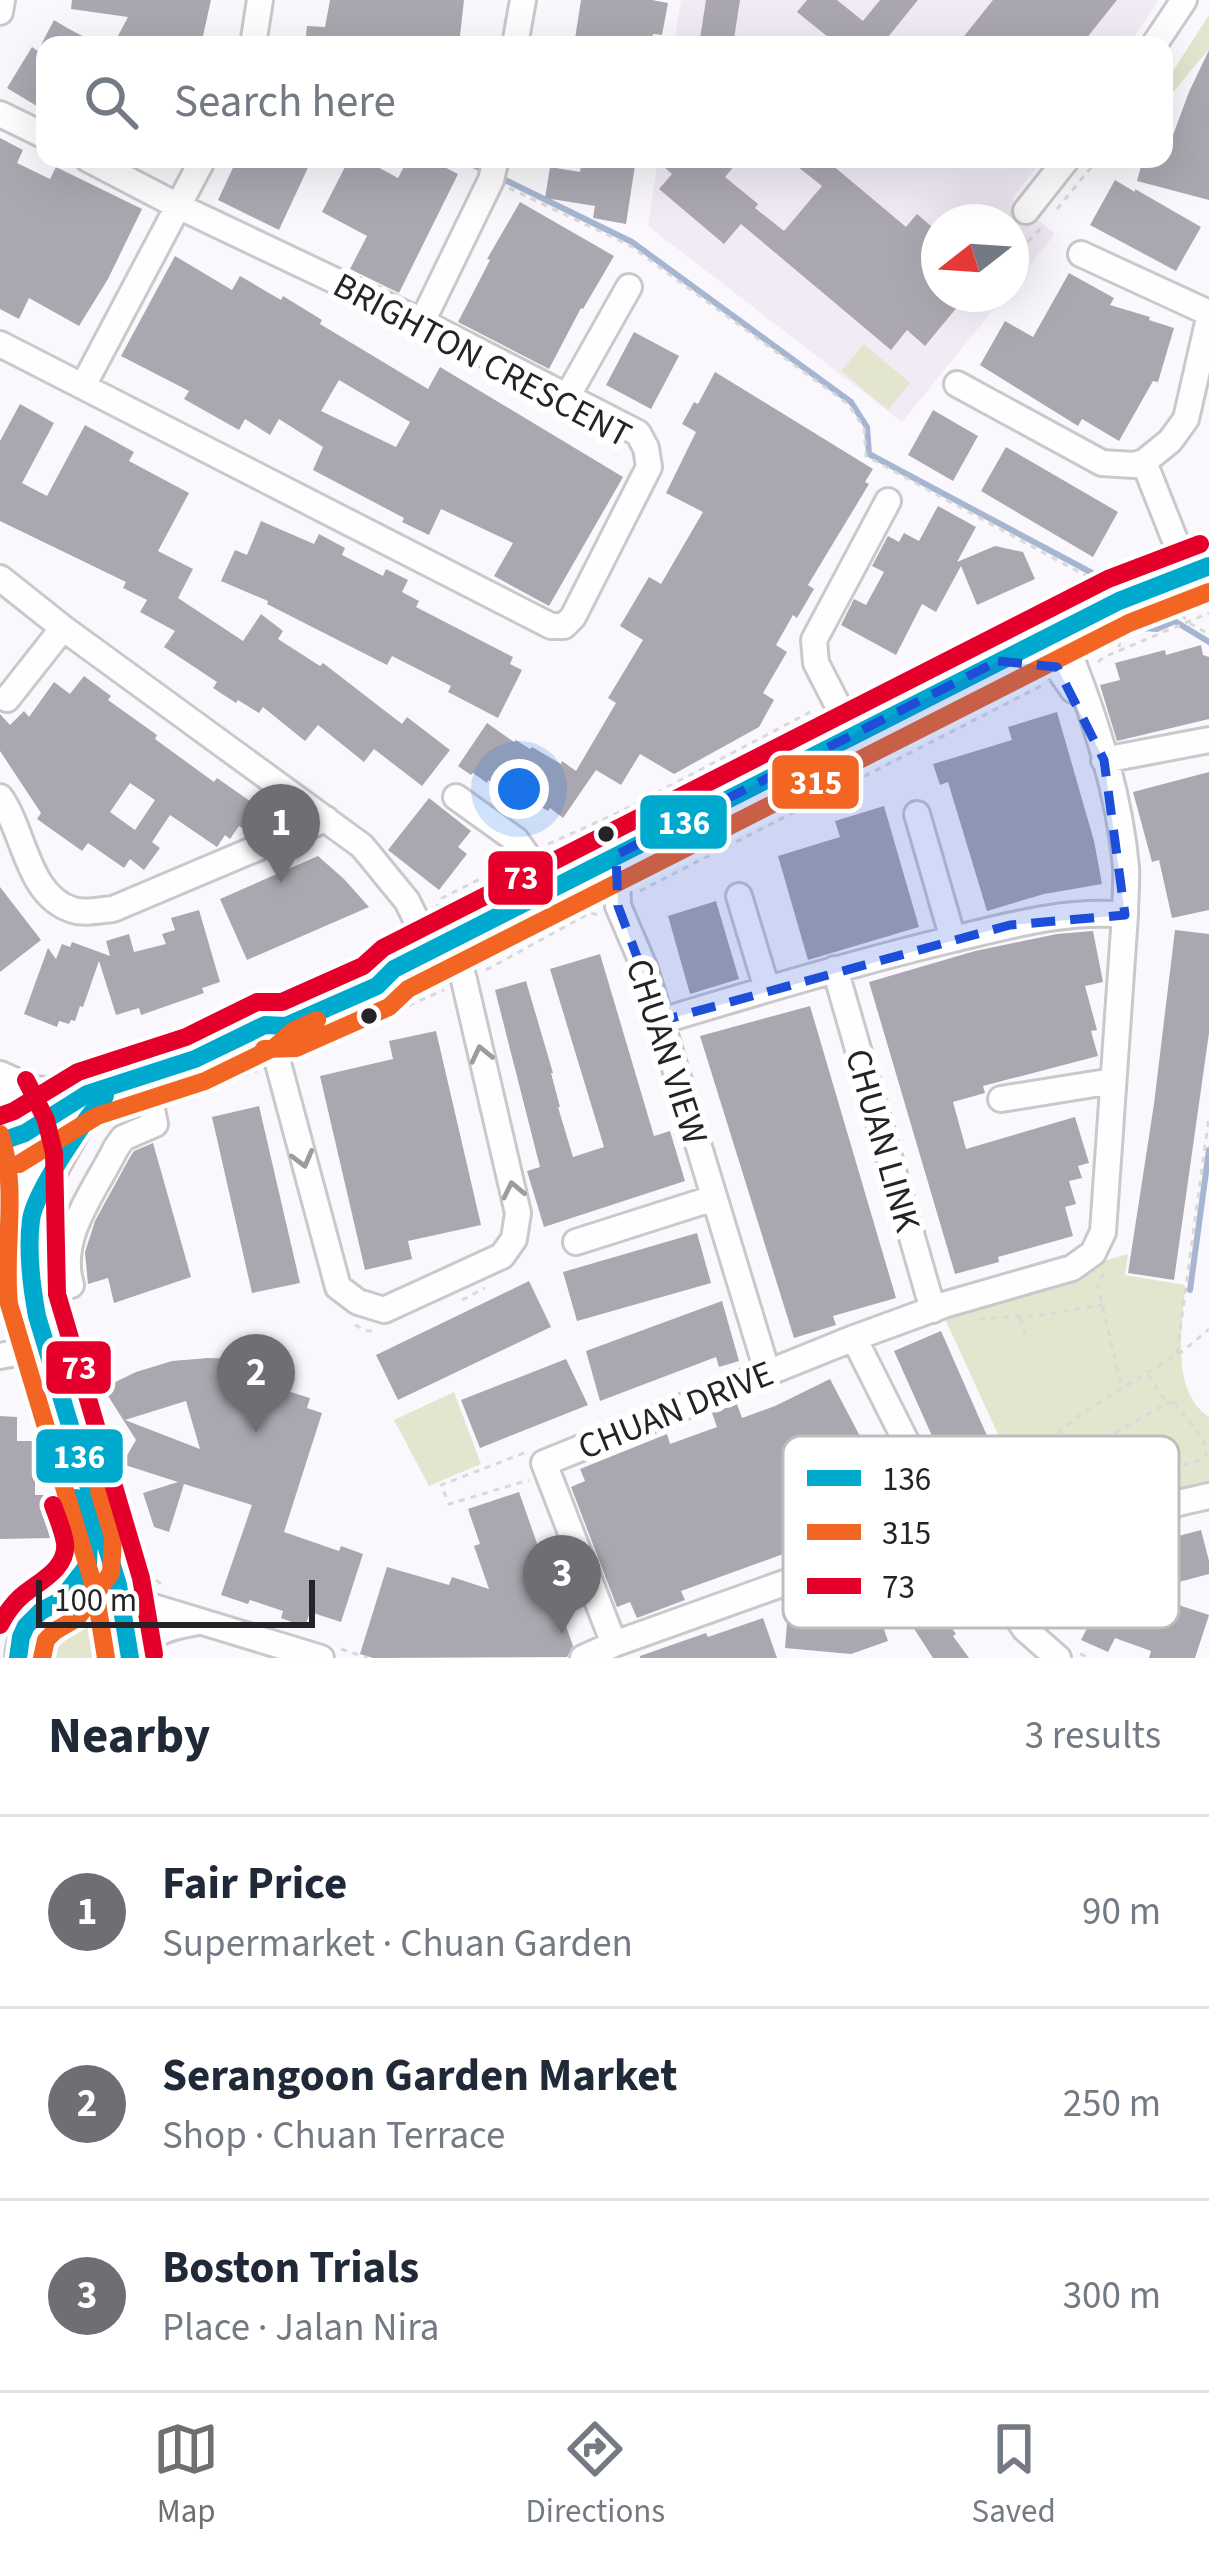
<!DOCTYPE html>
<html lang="en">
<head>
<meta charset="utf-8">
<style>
	:root { --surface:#fff; --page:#f6f6f7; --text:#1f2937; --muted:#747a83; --line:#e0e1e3; --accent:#706e72 }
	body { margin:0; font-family:"Source Sans 3",sans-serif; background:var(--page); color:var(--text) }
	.compass { position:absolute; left:921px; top:204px; width:108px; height:108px; border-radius:50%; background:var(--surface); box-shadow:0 12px 48px #0002; rotate:253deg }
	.scale { position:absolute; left:36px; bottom:30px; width:279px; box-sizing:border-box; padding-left:12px; border:6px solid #252327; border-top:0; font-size:33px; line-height:42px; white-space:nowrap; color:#252327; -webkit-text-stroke:9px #fff; paint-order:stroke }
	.you { position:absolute; left:519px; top:789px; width:42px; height:42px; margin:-30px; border:9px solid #fff; border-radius:50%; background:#1a73e8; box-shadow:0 0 0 18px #1a73e833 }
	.badge { display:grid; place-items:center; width:78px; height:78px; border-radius:50%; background:var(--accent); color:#fff; font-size:39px; font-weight:700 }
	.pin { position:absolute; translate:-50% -99px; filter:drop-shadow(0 3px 6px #0008) }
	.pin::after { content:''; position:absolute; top:63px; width:42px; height:36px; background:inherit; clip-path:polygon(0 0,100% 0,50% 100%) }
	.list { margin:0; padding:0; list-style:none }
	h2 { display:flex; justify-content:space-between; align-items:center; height:156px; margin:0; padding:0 48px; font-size:51px }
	h2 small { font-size:39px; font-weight:400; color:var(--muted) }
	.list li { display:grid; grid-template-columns:78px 1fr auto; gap:36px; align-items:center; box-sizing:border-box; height:192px; padding:0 48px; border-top:3px solid var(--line) }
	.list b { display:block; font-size:45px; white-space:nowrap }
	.list p { margin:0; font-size:39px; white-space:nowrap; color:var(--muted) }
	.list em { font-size:39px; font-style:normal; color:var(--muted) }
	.icon { flex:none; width:66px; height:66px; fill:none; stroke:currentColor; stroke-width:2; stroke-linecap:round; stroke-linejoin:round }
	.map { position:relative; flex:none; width:1209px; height:1658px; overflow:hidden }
	.search { position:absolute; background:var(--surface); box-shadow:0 12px 48px #0002; left:36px; right:36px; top:36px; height:132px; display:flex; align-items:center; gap:30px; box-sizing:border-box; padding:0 42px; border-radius:24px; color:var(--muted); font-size:45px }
	.sheet { height:732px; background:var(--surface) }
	nav { display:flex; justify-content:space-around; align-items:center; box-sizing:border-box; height:168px; border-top:3px solid var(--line); background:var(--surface); font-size:33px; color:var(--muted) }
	nav a { display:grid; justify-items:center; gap:6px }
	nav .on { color:var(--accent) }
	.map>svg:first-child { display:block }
	.built { fill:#f1ebf6 }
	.green { fill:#e4e5cf }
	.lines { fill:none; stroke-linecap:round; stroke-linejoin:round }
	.stream { stroke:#a6b6d1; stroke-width:6 }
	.building { fill:#aba7b0; fill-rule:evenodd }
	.minor-casing { stroke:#cac8cb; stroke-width:30 }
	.path { stroke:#dad9da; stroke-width:3; stroke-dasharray:6 6; stroke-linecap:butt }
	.minor { stroke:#fefeff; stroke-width:24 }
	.bus-1-casing { stroke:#fff; stroke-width:27 }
	.bus-2-casing { stroke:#fff; stroke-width:27 }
	.bus-3-casing { stroke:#fff; stroke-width:27 }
	.bus-1 { stroke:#00a9ce; stroke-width:18 }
	.bus-2 { stroke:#f26522; stroke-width:18 }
	.bus-3 { stroke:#e4002b; stroke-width:18 }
	.oneway { stroke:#9c9b9e }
	.marked { fill:#1d4ed8; fill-opacity:0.2; stroke:#1d4ed8; stroke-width:9; stroke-dasharray:24 15; stroke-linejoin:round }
	.bus-dot { fill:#252327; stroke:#fff; stroke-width:4.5 }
	.labels { text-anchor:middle; stroke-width:12; stroke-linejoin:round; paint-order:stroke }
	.street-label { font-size:36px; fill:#252327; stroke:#fff }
	.key { fill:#fff; stroke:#bebdbe; stroke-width:3 }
	.key-label { font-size:33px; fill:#252327 }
	.line-badge { stroke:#fff; stroke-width:4.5 }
	.badge-label { font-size:33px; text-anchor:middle; font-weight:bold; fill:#fff }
</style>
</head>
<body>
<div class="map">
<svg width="1209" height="1658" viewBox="0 0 1209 1658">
	<rect width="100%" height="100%" fill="#faf8fc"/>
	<!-- built -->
	<path class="built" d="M681 0H1159L1129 45H674Z
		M658 159H1043L1012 199 1055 234 1011 288V222H939V294H1006L902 422 648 226Z"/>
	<!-- green -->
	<path class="green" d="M1209 15V49L1164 103V85Z
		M864 344 910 383 888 410 841 371Z
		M1128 1254 1125 1275 1185 1285C1183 1326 1169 1390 1209 1417V1492L1069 1556 1019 1480 940 1308Z
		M454 1392 481 1464 429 1486 394 1420Z
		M68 1613C98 1613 115 1628 119 1658H31C32 1633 45 1620 68 1613Z"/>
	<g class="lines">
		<!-- stream -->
		<path class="stream" d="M462 159 485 171
			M497 176 632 242 851 402 867 427 869 454 1124 590
			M1140 600 1209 642
			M1092 648 1141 628 1157 629 1173 622
			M637 877 1035 677 1047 674
			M486 961 498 947 587 901
			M1190 1290 1209 1150"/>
	</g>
	<!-- building -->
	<path class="building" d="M72 0H211L201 45H113L128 17 71 9Z
		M330 0H464L459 45H305L307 26 325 27Z
		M581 0H652L668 3 662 35 653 34 651 45H574Z
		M706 0H740L733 45H699Z
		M807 0H837L863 21 880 0H918L888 37 898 45H838L797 12Z
		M993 0H1117L1081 45H957Z
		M54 20 69 29 100 45H41Z
		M32 47 45 56V111L7 88Z
		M1209 50V200L1137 181 1143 159H1164L1189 92Z
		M0 138 23 150 17 163 50 179 56 167 142 209 108 279 79 326 29 298 19 319 0 309Z
		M237 159H312L279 230 218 200Z
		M349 159H363L398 178 408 159H429L458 174 399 293 350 269 367 236 322 212Z
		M582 159H636L626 224 593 218 595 206 545 198 550 167 580 172Z
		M671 159H740L725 177 758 204 755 208 784 231 822 186 788 159H825L906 227 917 214 939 233V294H968L925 346 907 330 891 350 741 224 724 244 659 189 672 174 664 167Z
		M1115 180 1135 192V189L1201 227 1176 271 1090 225Z
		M520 202 614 256 583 309 581 308 549 369 458 322 490 260 487 259Z
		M175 256 232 290 240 276 281 300 283 296 322 320 320 324 428 389 440 367 623 477 549 606 494 576 513 543 441 509 429 535 402 522 404 518 313 470 323 447 279 419 270 435 245 419 239 430 184 399 189 391 121 356ZM339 380 410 422 396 447 321 411Z
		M1069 273 1114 298 1110 305 1150 317 1149 320 1174 328 1158 382 1153 381 1119 441 1082 419 1078 426 980 365 1005 321 1033 337Z
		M634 332 679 356 651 409 606 385Z
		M715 372 873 469 865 482 869 484 808 585 814 589 797 618 793 615 776 645 787 652 763 693 774 700 759 727 674 774 640 754 621 785 596 770 563 818 550 808 548 811 519 794 517 797 504 787 502 790 488 780 487 783 473 773 471 775 458 766 487 723 514 742 516 740 530 749 532 747 561 764 562 761 576 771 616 703 608 698 643 640 620 626 649 577 661 584 703 512 666 493 696 432 682 424 694 402 698 404Z
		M20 404 54 423 22 483 47 496 85 425 134 452 129 461 189 493 158 551 193 569 178 598 243 641 261 614 283 631 278 639 320 666 323 663 402 724 407 717 450 750 422 786 374 749 364 762 318 725 305 741 263 707 259 713 238 700 236 703 213 688 217 682 164 647 175 631 140 612 147 600 123 588 126 582 0 521V441Z
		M933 410 978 436 953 481 908 455Z
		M1006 447 1118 512 1093 557 981 491Z
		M938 506 976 527 957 562 995 546 1023 552 1035 579 977 605 961 566 936 612 922 604 896 655 841 625 854 599 866 605 884 572 872 566 888 536 899 542 904 533 919 541Z
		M261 521 314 544 319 534 345 548 342 555 383 576 386 569 408 580 402 592 419 601 416 607 513 657 510 664 522 670 498 718 448 692 451 686 392 656 387 665 267 604 268 601 221 581 235 550 247 555Z
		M1201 645 1203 655 1209 657V719L1117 741 1100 685 1120 680 1115 663 1165 650 1166 655Z
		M84 676 111 696 108 700 157 735 155 739 214 782 217 778 260 808 245 830 239 826 230 839 225 835 217 847 170 815 152 842 160 848 144 870 130 859 124 868 88 843 82 851 37 819 41 813 0 751V714L10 725 24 711 29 717 54 682 70 694ZM130 783 155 800 135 830 110 812Z
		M1057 712 1094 841 1102 884 1044 894 987 911 948 782 940 785 933 764 1012 740 1008 727Z
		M1209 772V910L1172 918 1159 860 1152 862 1133 792Z
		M429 798 471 831 458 847 467 854 439 890 388 850Z
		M884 806 919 927 808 960 778 856 840 837 835 821Z
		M318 856 344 879 369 907 247 960 220 899Z
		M0 887 41 940 0 972Z
		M716 901 739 979 690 994 668 916Z
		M199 910 220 982 202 988 204 993 141 1015 139 1008 116 1015 99 961 83 1007 80 1006 75 1021 71 1020 69 1024 59 1021 57 1027 24 1014 48 948 56 959 62 944 70 947 72 942 110 956 106 941 129 934 134 952 166 944 162 934 175 930 171 918Z
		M1175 930 1209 934V1033L1174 1280 1128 1273 1154 1104Z
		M1093 931 1103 982 1085 986 1097 1030 1091 1031 1098 1056 983 1086 985 1093 953 1102 966 1149 1075 1117 1089 1163 1078 1166 1082 1178 1069 1181 1076 1204 1065 1207 1073 1236 998 1257 999 1262 955 1274 869 982 975 951 1057 934Z
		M600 954 654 1136 670 1131 685 1181 544 1227 527 1171 540 1167 495 990 526 981 553 1073H551L560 1107H558L573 1157 604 1147 550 969Z
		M810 1006 896 1298 833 1316 836 1325 794 1338 700 1036Z
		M436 1031 481 1225 408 1241 412 1259 365 1270 320 1076 393 1059 389 1041Z
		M259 1106 300 1283 252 1293 212 1117Z
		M153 1143 191 1277 114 1303 108 1278 88 1284 85 1252 95 1221 130 1157 134 1151Z
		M697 1233 711 1283 577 1321 563 1272Z
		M529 1281 551 1327 398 1400 376 1355Z
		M722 1301 739 1361 719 1367 716 1357 600 1401 586 1351Z
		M941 1331 999 1463 953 1483 894 1351Z
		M208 1358 246 1359 293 1373 287 1391 310 1398 307 1408 322 1413 284 1532 339 1551 341 1546 363 1554 341 1622 310 1612 305 1627 281 1618 283 1611 250 1600 248 1604 221 1595 252 1505 184 1484 169 1532 154 1527 143 1493 178 1482 122 1464 136 1440 103 1388 136 1372 172 1361ZM186 1401 200 1449 125 1420Z
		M566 1359 588 1405 480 1448 461 1400Z
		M830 1379 896 1505 836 1535 681 1591 685 1600 637 1618 630 1602 617 1607 571 1487 585 1481 580 1469 667 1434 670 1444 717 1427 712 1413 737 1404 742 1418 775 1406Z
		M0 1416 17 1417V1441H35V1495H49L50 1538 0 1539Z
		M519 1492 573 1646 567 1657 373 1658 360 1654 387 1567 449 1585 452 1577 489 1589 474 1546 480 1544 468 1509Z
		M1201 1530 1209 1561V1574L1179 1582 1167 1539Z
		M1098 1577 1158 1605 1160 1599 1209 1615 1195 1658H1149L1151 1651 1115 1638 1108 1652 1081 1640 1087 1628 1077 1624Z
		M944 1578 965 1612 948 1623 956 1634 953 1636 969 1658H933L900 1607Z
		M789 1599 838 1603 837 1619 876 1606 888 1641 851 1654 785 1648Z
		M763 1618 777 1658H640V1656L706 1633 708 1637Z"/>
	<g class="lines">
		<defs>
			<path id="minor" d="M0 12 2 0
				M253 45 260 0
				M515 45 523 0
				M1154 45 1184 0
				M0 114 45 136
				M1026 211 1067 159
				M1081 254 1209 313
				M422 322 491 180 496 159
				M0 344 551 626H564L573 617 649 467 646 448 638 433 422 322 180 207 88 159
				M957 384 1102 463 1134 465 1144 462 1170 441 1186 419 1209 318
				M83 386 203 159
				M567 397 629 287
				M1144 462 1188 573
				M0 578 63 628 362 846 407 901 431 950
				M1007 661 1032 660 1057 667 1073 690
				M7 699 63 628
				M853 735 816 663 814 640 888 501
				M1104 760 1209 740
				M0 797C25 832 27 896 73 910 85 914 100 910 113 909L326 819
				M456 797 516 840 526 854 542 893
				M917 814 953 939
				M616 855 618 906 645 969 767 1371
				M739 896 767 989
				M835 969 933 1310
				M661 1021C757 992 854 963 953 939 1008 926 1068 909 1125 915
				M265 1025 286 1026 377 986 394 969 998 661 1119 601 1209 566
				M265 1025 278 1063 338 1287 358 1302 384 1310 502 1256 514 1239 518 1213 464 980 452 940
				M0 1074 34 1089 87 1094
				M0 1082C9 1099 20 1116 26 1135 41 1188 24 1245 33 1299L118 1585 123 1627
				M1001 1099 1113 1081
				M0 1136 8 1139 25 1133 87 1094 195 1059 265 1025 275 1015
				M34 1208 82 1122 112 1087
				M0 1224 10 1277 24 1324
				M576 1242 714 1198
				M33 1299 71 1285C56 1237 96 1189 116 1148L123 1138 155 1124 145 1076
				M854 1338 938 1505 1025 1629 1058 1658
				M0 1356 32 1350
				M99 1599 137 1602 321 1658
				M1004 1599C1048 1568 1095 1535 1144 1514 1164 1505 1188 1501 1209 1496
				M60 1601C92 1566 94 1558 80 1512
				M117 1615 130 1645V1658
				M614 1644 544 1463 854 1338 947 1304 1072 1268 1093 1253 1103 1232 1125 915C1125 899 1127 883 1126 867 1119 789 1090 702 1060 631
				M18 1658C20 1623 40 1608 71 1596
				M134 1658C154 1630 165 1628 198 1622
				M583 1658 614 1644 818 1571 852 1555 938 1505"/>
		</defs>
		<!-- minor casing -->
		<use href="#minor" class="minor-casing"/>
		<!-- path -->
		<path class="path" d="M509 188 629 245 848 404 864 428 866 456 1101 584
			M1057 209 1098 159
			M1011 259 1044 225
			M1122 575 1157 559
			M1176 604 1187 622 1209 634
			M1119 647 1122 627
			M1098 662 1104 657 1209 613
			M863 699 1032 618
			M913 730 1006 683
			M548 844 624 810 812 711
			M640 891 1043 685
			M435 909 442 898 508 865
			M486 970 590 913 599 915
			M279 994 401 938
			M299 1054 444 990
			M71 1071 254 1005
			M176 1101 257 1071
			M1104 1274 1097 1283 1121 1385
			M462 1300 485 1288
			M1020 1317 1026 1337
			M979 1319 1040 1315 1102 1305
			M355 1325 368 1331H374
			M1177 1353 1209 1117
			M27 1371 64 1494
			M1148 1375 1166 1401
			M1174 1402 1202 1438 1207 1451 1203 1460 1169 1468 1157 1482 1138 1491 1086 1495C1070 1492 1064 1480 1063 1465L1073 1451 1108 1437 1167 1403Z
			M1058 1435 1072 1450
			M524 1453 441 1485 449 1504 529 1480
			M955 1495 1032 1453 1082 1413 1183 1351 1209 1329
			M132 1554 148 1575 163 1585
			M0 1614 15 1608
			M341 1649 368 1658
			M1080 1654 1091 1658"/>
		<!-- minor -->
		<use href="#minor" class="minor"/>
		<defs>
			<path id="bus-1" d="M105 1096C86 1118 34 1193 31 1220 27 1252 31 1284 37 1316L118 1585 130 1658
				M0 1149 8 1139 25 1133 87 1094 195 1059 265 1025 286 1026 377 986 394 969 1119 601 1209 566
				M18 1658 21 1637 26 1626 41 1611 60 1601 88 1565 89 1541 76 1498"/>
			<path id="bus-2" d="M264 1049 296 1048 389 1007 408 989 1129 623 1209 592
				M0 1134C19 1187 3 1248 9 1304L95 1590 106 1658
				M19 1164 97 1116 205 1081 275 1047 293 1031 317 1020
				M42 1658 46 1640 55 1631 77 1618 111 1573 113 1537 99 1491"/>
			<path id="bus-3" d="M26 1080 46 1120 54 1153 57 1294 141 1578 154 1654
				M0 1116 14 1111 78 1072 186 1037 257 1002H282L363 966 383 948 1108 579 1200 544
				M0 1625C6 1613 13 1603 24 1594 40 1581 68 1568 65 1543 63 1530 57 1517 53 1505"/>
		</defs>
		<!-- bus-1 casing -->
		<use href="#bus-1" class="bus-1-casing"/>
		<!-- bus-2 casing -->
		<use href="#bus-2" class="bus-2-casing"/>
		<!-- bus-3 casing -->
		<use href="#bus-3" class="bus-3-casing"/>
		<!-- bus-1 -->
		<use href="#bus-1" class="bus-1"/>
		<!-- bus-2 -->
		<use href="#bus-2" class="bus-2"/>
		<!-- bus-3 -->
		<use href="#bus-3" class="bus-3"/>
	</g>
	<!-- one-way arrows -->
	<defs><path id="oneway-chevron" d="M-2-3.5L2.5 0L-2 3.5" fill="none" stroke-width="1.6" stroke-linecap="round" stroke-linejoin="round" transform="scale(3)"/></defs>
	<g class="oneway">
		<use href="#oneway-chevron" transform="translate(481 1054) rotate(-103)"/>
		<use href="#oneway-chevron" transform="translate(303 1159) rotate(75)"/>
		<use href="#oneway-chevron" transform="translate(513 1190) rotate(-102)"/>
	</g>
	<!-- marked area -->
	<path class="marked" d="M998 661 1057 667 1104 760 1125 915 1010 925 661 1021 618 906 616 855Z"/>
	<!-- markers -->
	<g class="bus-dot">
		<circle cx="606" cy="834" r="10"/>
		<circle cx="369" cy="1016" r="10"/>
	</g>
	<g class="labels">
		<!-- street labels -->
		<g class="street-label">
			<text transform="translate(483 359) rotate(28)" y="13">BRIGHTON CRESCENT</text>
			<text transform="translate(668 1051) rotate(72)" y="13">CHUAN VIEW</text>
			<text transform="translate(884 1140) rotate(74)" y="13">CHUAN LINK</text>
			<text transform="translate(675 1409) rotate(-22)" y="13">CHUAN DRIVE</text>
		</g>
	</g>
	<!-- legend -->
	<rect x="783" y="1436" width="396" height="192" rx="18" class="key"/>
	<rect x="807" y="1470" width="54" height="16" fill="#00a9ce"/>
	<rect x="807" y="1524" width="54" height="16" fill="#f26522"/>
	<rect x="807" y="1578" width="54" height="16" fill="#e4002b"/>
	<g class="key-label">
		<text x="882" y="1490">136</text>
		<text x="882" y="1544">315</text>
		<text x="882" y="1598">73</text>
	</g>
	<g class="line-badge">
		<rect x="770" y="753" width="91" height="58" rx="12" fill="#f26522"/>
		<rect x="638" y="793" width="91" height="58" rx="12" fill="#00a9ce"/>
		<rect x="486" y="849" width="69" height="58" rx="12" fill="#e4002b"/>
		<rect x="44" y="1339" width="69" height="57" rx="12" fill="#e4002b"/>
		<rect x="34" y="1427" width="91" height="58" rx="12" fill="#00a9ce"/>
	</g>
	<g class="badge-label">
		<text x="816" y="794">315</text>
		<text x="684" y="834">136</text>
		<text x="521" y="889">73</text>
		<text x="79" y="1379">73</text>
		<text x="79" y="1468">136</text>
	</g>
</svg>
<svg class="compass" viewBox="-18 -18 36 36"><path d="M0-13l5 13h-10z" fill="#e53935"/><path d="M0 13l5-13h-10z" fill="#747a83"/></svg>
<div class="scale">100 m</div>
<div class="you"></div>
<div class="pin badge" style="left:281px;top:883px">1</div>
<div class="pin badge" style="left:256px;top:1433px">2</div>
<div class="pin badge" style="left:562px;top:1634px">3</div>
<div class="search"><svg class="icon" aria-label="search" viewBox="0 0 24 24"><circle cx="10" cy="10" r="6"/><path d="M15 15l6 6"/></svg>Search here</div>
</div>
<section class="sheet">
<h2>Nearby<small>3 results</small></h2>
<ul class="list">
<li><span class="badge">1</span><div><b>Fair Price</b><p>Supermarket · Chuan Garden</p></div><em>90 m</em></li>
<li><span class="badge">2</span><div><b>Serangoon Garden Market</b><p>Shop · Chuan Terrace</p></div><em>250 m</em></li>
<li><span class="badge">3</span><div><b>Boston Trials</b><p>Place · Jalan Nira</p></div><em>300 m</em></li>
</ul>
</section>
<nav>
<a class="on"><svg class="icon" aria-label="map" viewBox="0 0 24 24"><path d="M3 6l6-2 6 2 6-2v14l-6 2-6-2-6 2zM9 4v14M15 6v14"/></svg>Map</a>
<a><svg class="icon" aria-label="directions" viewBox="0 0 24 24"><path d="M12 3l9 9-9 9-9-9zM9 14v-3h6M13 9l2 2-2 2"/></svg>Directions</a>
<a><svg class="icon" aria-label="saved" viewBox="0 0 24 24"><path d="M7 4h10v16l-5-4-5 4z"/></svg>Saved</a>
</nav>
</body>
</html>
